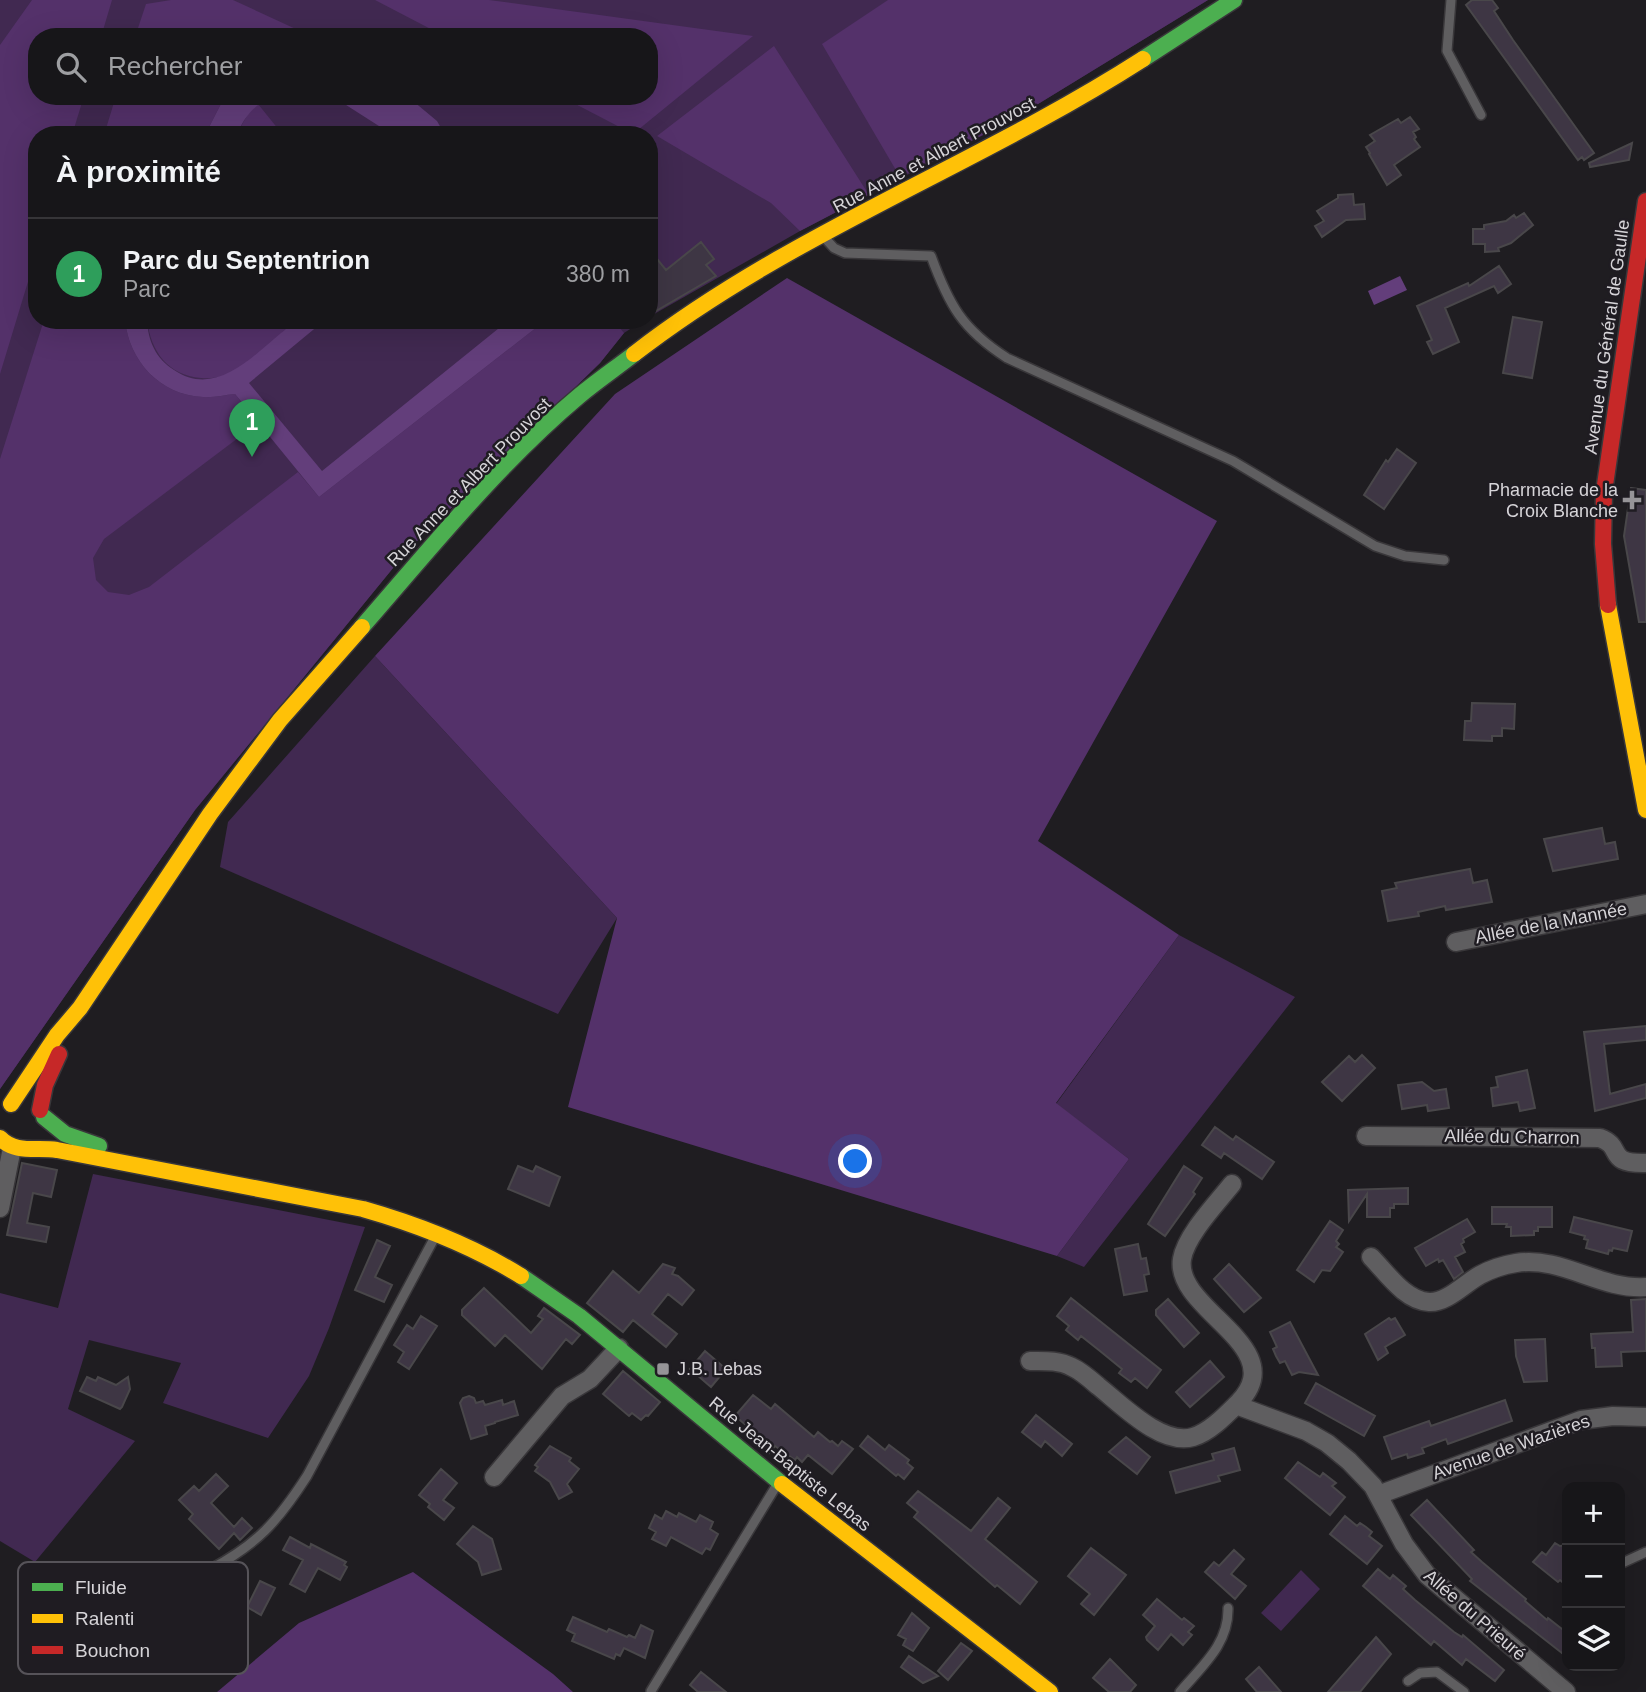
<!DOCTYPE html>
<html lang="fr">
<head>
<meta charset="utf-8">
<style>
	:root { --surface:#171619; --page:#201f22; --text:#f1f3f6; --muted:#9e9fa2; --line:#363538; --accent:#969498 }
	body { margin:0; font-family:Arial,sans-serif; background:var(--page); color:var(--text) }
	.controls { position:absolute; right:21px; bottom:21px; display:grid; overflow:hidden; border-radius:14px; box-shadow:0 7px 28px #0002 }
	.controls button { width:63px; height:63px; display:grid; place-items:center; padding:0; border:0; border-bottom:2px solid var(--line); background:var(--surface); color:var(--text); font:35px sans-serif }
	.you { position:absolute; left:856px; top:1162px; width:24px; height:24px; margin:-18px; border:5px solid #fff; border-radius:50%; background:#1a73e8; box-shadow:0 0 0 10px #1a73e833 }
	.badge { display:grid; place-items:center; width:46px; height:46px; border-radius:50%; background:var(--accent); color:#fff; font-size:23px; font-weight:700 }
	.pin { position:absolute; translate:-50% -58px; filter:drop-shadow(0 2px 4px #0008) }
	.pin::after { content:''; position:absolute; top:37px; width:24px; height:21px; background:inherit; clip-path:polygon(0 0,100% 0,50% 100%) }
	.list { margin:0; padding:0; list-style:none }
	h2 { display:flex; justify-content:space-between; align-items:center; height:91px; margin:0; padding:0 28px; font-size:30px }
	h2 small { font-size:23px; font-weight:400; color:var(--muted) }
	.list li { display:grid; grid-template-columns:46px 1fr auto; gap:21px; align-items:center; box-sizing:border-box; height:112px; padding:0 28px; border-top:2px solid var(--line) }
	.list b { display:block; font-size:26px; white-space:nowrap }
	.list p { margin:0; font-size:23px; white-space:nowrap; color:var(--muted) }
	.list em { font-size:23px; font-style:normal; color:var(--muted) }
	.icon { flex:none; width:38px; height:38px; fill:none; stroke:currentColor; stroke-width:2; stroke-linecap:round; stroke-linejoin:round }
	.map { position:relative; flex:none; width:1646px; height:1692px; overflow:hidden }
	.search { position:absolute; background:var(--surface); box-shadow:0 7px 28px #0002; left:28px; top:28px; width:630px; height:77px; display:flex; align-items:center; gap:18px; box-sizing:border-box; padding:0 24px; border-radius:28px; color:var(--muted); font-size:26px }
	.panel { position:absolute; background:var(--surface); box-shadow:0 7px 28px #0002; left:28px; top:126px; width:630px; height:203px; border-radius:28px }
	.map>svg:first-child { display:block }
	.green { fill:#412951; fill-rule:evenodd }
	.forest { fill:#54316a }
	.water { fill:#633e7b }
	.building { fill:#3e3644; stroke:#49474a; stroke-width:2 }
	.lines { fill:none; stroke-linecap:round; stroke-linejoin:round }
	.lane-casing { stroke:#39373a; stroke-width:12 }
	.street-casing { stroke:#39373a; stroke-width:21 }
	.fast-casing { stroke:#39373a; stroke-width:19 }
	.slow-casing { stroke:#39373a; stroke-width:19 }
	.jam-casing { stroke:#39373a; stroke-width:19 }
	.lane { stroke:#5f5e60; stroke-width:9 }
	.street { stroke:#5f5e60; stroke-width:18 }
	.fast { stroke:#4caf50; stroke-width:16 }
	.slow { stroke:#ffc107; stroke-width:16 }
	.jam { stroke:#c62828; stroke-width:16 }
	.poi-dot { fill:#969498; stroke:#1f1c22; stroke-width:2.5 }
	.labels { text-anchor:middle; stroke-width:5; stroke-linejoin:round; paint-order:stroke }
	.street-label { font-size:18px; fill:#d6d4d8; stroke:#1f1c22 }
	.poi-label { font-size:18px; fill:#d6d4d8; stroke:#1f1c22; text-anchor:end }
	.key { fill:#1f1c22; stroke:#565359; stroke-width:2 }
	.key-label { font-size:19px; fill:#d6d4d8 }
</style>
</head>
<body>
<div class="map">
<svg width="1646" height="1692" viewBox="0 0 1646 1692">
	<rect width="100%" height="100%" fill="#1f1d21"/>
	<!-- green -->
	<path class="green" d="M0 0H1208L1012 120 800 231 649 317V135H37V320H644L624 333 600 363 407 551 195 810 0 1089ZM37 37H649V96H37Z
		M375 656 617 918 558 1014 220 867 228 822Z
		M1179 935 1295 997 1084 1267 1057 1256 1129 1159 1056 1104Z
		M93 1174 365 1227 329 1328 309 1376 268 1438 163 1403 181 1363 89 1340 68 1409 135 1441 35 1562 0 1541V1293L58 1308Z
		M1301 1570 1320 1589 1281 1631 1261 1613Z"/>
	<!-- forest -->
	<path class="forest" d="M32 0H112L101 37H37V96H84L72 135H37V252L0 374V45Z
		M171 0H233L311 36 135 37 146 4Z
		M375 0H489L753 36 633 134 560 96H649V37H446Z
		M888 0H1208L1012 120 900 177 822 44Z
		M774 46 869 195 800 231 771 203 657 136Z
		M116 96H225L205 135H104Z
		M258 104 283 135H236L248 114Z
		M787 278 1217 521 1038 841 1179 935 1056 1103 1129 1159 1057 1256 568 1107 617 918 375 656 615 394Z
		M44 320H125C129 361 160 395 203 397 213 398 224 395 235 394L258 423 104 539 93 558 96 580 108 592 129 595 149 587 298 472 319 497 546 320H613L624 333 600 363 407 551 195 810 0 1089V459Z
		M147 320H297C277 337 256 359 233 372 224 377 212 379 201 378 168 375 151 352 147 320Z
		M413 1572 553 1674 573 1692H217L299 1623Z"/>
	<!-- water -->
	<path class="water" d="M225 96H275C254 104 246 115 236 135H205Z
		M332 96H407L437 121 445 135H393Z
		M1400 276 1407 290 1374 305 1368 291Z
		M125 320H147C148 341 156 359 174 370 215 398 252 357 281 333 286 330 292 322 298 320 305 318 317 320 325 320L249 383 322 471 509 320H546L319 497 235 394C224 395 213 398 203 397 160 395 129 361 125 320Z"/>
	<!-- building -->
	<path class="building" d="M1472 0H1492L1498 8 1494 11 1513 40 1594 153 1584 160 1582 157 1578 160 1466 5Z
		M1410 117 1419 129 1413 132 1416 137 1414 139 1420 147 1394 165 1401 175 1387 185 1369 154 1370 153 1366 147 1375 141 1370 135 1398 119 1401 123Z
		M1632 143 1629 160 1590 167 1589 163Z
		M1353 194 1354 205 1364 204 1365 219 1346 220 1322 237 1315 226 1324 221 1317 211 1338 198V195Z
		M1524 213 1533 225 1511 243 1498 248 1499 251 1485 252V244H1473V229H1484V225L1506 221 1514 215 1516 218Z
		M701 242 714 259 706 265 716 276 649 315V249L666 270Z
		M1499 266 1511 284 1498 293 1494 286 1445 308 1459 342 1433 354 1427 342 1432 340 1417 306 1468 283 1469 286Z
		M1513 317 1542 322 1532 378 1503 373Z
		M1397 449 1416 463 1384 509 1364 495 1386 460 1388 462Z
		M1631 488 1646 490V622H1639L1624 536Z
		M1472 703 1515 704 1514 729 1502 728V736H1492V741L1464 740 1465 721H1471Z
		M1602 828 1605 844 1615 842 1618 859 1553 871 1544 839Z
		M1470 869 1473 883 1487 880 1492 902 1446 910 1445 906 1418 912 1419 916 1388 921 1382 891 1397 888 1395 883Z
		M1646 1026V1040L1604 1044 1610 1094 1646 1084V1098L1595 1111 1584 1032Z
		M1362 1055 1375 1068 1342 1101 1322 1082 1349 1056 1355 1062Z
		M1527 1070 1535 1108 1520 1111 1518 1102 1493 1106 1491 1088 1498 1087 1496 1077Z
		M1422 1082 1434 1091 1446 1089 1449 1108 1428 1111 1427 1105 1402 1109 1398 1085Z
		M1215 1127 1233 1140 1236 1136 1274 1162 1262 1179 1224 1153 1221 1158 1202 1145Z
		M22 1163 57 1170 51 1197 33 1193 27 1223 49 1227 46 1242 7 1235Z
		M518 1166 533 1172 536 1166 560 1177 549 1206 508 1189Z
		M1184 1166 1202 1178 1193 1192 1195 1194 1165 1236 1148 1224Z
		M1408 1188V1204H1394V1208H1390V1217H1367V1194L1349 1221 1348 1190Z
		M1492 1207H1552V1227H1538V1231H1534V1235L1511 1236V1227H1506L1507 1224H1492Z
		M1574 1217 1632 1231 1627 1251 1613 1248 1612 1251 1609 1250 1608 1254 1586 1248 1588 1240 1584 1239 1585 1236 1570 1232Z
		M1467 1219 1475 1232 1463 1239 1464 1242 1461 1244 1465 1252 1455 1257 1463 1272 1454 1279 1443 1260 1439 1262 1438 1259 1426 1266 1415 1248Z
		M1330 1221 1343 1230 1336 1241 1339 1244 1336 1247 1343 1252 1330 1271 1322 1270 1314 1282 1297 1270Z
		M377 1240 390 1246 375 1277 392 1285 384 1302 355 1290Z
		M1138 1244 1141 1259 1146 1258 1149 1274 1144 1275 1147 1291 1124 1295 1115 1249Z
		M663 1264 675 1268 672 1274 678 1276 694 1290 682 1305 668 1294 652 1314 677 1334 666 1347 633 1320 623 1332 587 1303 613 1271 639 1293Z
		M1229 1264 1261 1298 1244 1312 1214 1279Z
		M484 1288 531 1333 543 1319 538 1316 544 1308 580 1335 572 1344 566 1339 542 1369 505 1335 495 1346 462 1315V1310Z
		M1071 1298 1161 1370 1147 1388 1135 1378 1131 1382 1119 1373 1122 1369 1100 1351 1081 1336 1078 1340 1066 1330 1069 1326 1057 1316Z
		M1168 1299 1199 1333 1184 1347 1156 1315V1310Z
		M1646 1299V1351L1621 1352 1622 1366 1596 1367 1595 1348H1592L1591 1334 1633 1332 1631 1300Z
		M421 1316 437 1326 409 1369 398 1362 404 1352 394 1345 407 1325 413 1329Z
		M1389 1318 1391 1320 1395 1318 1405 1335 1385 1347 1388 1353 1378 1360 1365 1334Z
		M1290 1322 1301 1343 1318 1375 1299 1372 1292 1375 1285 1361 1280 1363 1276 1356 1273 1349 1277 1347 1270 1332Z
		M1545 1339 1547 1381 1524 1382 1516 1356 1515 1340Z
		M705 1351 726 1369 711 1387 690 1369Z
		M1210 1361 1224 1377 1190 1407 1176 1392Z
		M623 1371 660 1402 648 1416 646 1415 641 1420 632 1413 629 1416 603 1394Z
		M87 1377 96 1381 98 1377 116 1385 128 1377 130 1389 122 1407 120 1409 80 1391Z
		M1316 1383 1375 1416 1364 1436 1305 1403Z
		M753 1395 771 1409 775 1404 814 1437 818 1432 830 1442 832 1441 838 1446 842 1441 853 1449 832 1474 808 1455 802 1462 797 1457 795 1460 775 1446 769 1453 756 1442 760 1437 735 1416Z
		M469 1396 474 1398 476 1403 483 1401 485 1405 502 1400 503 1405 514 1401 518 1415 495 1422V1423L485 1426 487 1434 471 1439 460 1403 463 1398Z
		M1505 1400 1512 1421 1448 1444 1446 1439 1422 1448 1424 1453 1408 1458 1407 1454 1392 1459 1384 1437 1429 1421 1431 1426Z
		M1036 1415 1072 1444 1062 1456 1045 1441 1041 1447 1022 1432Z
		M868 1436 885 1450 889 1445 909 1460 907 1463 913 1468 904 1479 898 1474 896 1476 860 1446Z
		M1126 1437 1150 1457 1137 1474 1109 1452Z
		M550 1446 571 1458 569 1461 579 1469 567 1484 572 1492 559 1499 550 1482 535 1471 538 1467 535 1465Z
		M1234 1448 1240 1470 1218 1476 1220 1481 1176 1493 1170 1472 1214 1460 1212 1454Z
		M1298 1462 1320 1477 1323 1473 1336 1483 1332 1486 1345 1497 1330 1515 1285 1478Z
		M441 1469 457 1483 443 1500 454 1508 444 1520 428 1507 430 1504 419 1495Z
		M216 1474 228 1486 211 1503 234 1527 242 1518 252 1528 240 1540 234 1533 219 1549 189 1519 193 1514 179 1500 194 1486 199 1491Z
		M918 1491 971 1531 998 1498 1010 1508 985 1539 1037 1582 1020 1604 997 1585 995 1587 914 1517 918 1512 907 1503Z
		M1427 1500 1474 1550 1471 1552 1482 1562 1526 1599 1525 1601 1547 1620 1548 1618 1567 1633V1657L1470 1581 1472 1579 1411 1515Z
		M666 1511 677 1517 679 1513 696 1522 700 1515 713 1522 710 1529 718 1534 710 1550 706 1548 702 1554 671 1537 666 1546 652 1539 656 1532 649 1528 655 1515 662 1519Z
		M1345 1516 1357 1526 1360 1523 1366 1527 1372 1532 1369 1536 1382 1546 1367 1564 1330 1534Z
		M473 1526 492 1539 501 1569 482 1575 478 1562 457 1544Z
		M290 1537 310 1548 311 1544 346 1562 344 1565 347 1567 340 1580 318 1568 305 1592 290 1584 303 1560 283 1550Z
		M1555 1543 1560 1546 1567 1545V1586L1560 1580 1558 1582 1533 1562 1542 1552 1546 1555Z
		M1091 1548 1126 1575 1094 1615 1081 1604 1090 1594 1068 1576Z
		M1234 1550 1244 1559 1231 1574 1246 1586 1235 1599 1205 1572 1214 1562 1219 1566Z
		M1378 1569 1390 1579 1393 1575 1406 1586 1403 1589 1415 1600 1454 1632 1462 1637 1463 1635 1504 1670 1495 1681 1466 1659 1462 1665 1434 1641 1431 1645 1363 1586Z
		M260 1581 275 1588 261 1615 247 1607Z
		M1157 1599 1182 1620 1184 1618 1194 1626 1188 1632 1192 1635 1183 1645 1171 1634 1158 1650 1147 1640 1146 1637 1155 1626 1143 1615Z
		M912 1613 929 1628 913 1651 903 1645 906 1639 898 1635Z
		M573 1617 607 1632 609 1629 627 1637 629 1635 635 1638 641 1625 653 1631 645 1658 624 1648 620 1656 616 1654 614 1659 572 1641 575 1634 567 1630Z
		M1376 1637 1391 1654 1360 1692H1328Z
		M961 1643 972 1651 948 1680 938 1671Z
		M909 1656 938 1676 923 1683 901 1667Z
		M1110 1659 1136 1685 1130 1692H1109L1093 1678Z
		M1259 1667 1281 1692H1257L1246 1679Z
		M701 1672 726 1692H698L690 1685Z"/>
	<g class="lines">
		<defs>
			<path id="lane" d="M1451 0 1447 51 1481 115
				M823 236 834 248 845 253 931 256C949 305 962 329 1007 358L1233 461 1375 546 1405 556 1444 560
				M1620 1564 1646 1552
				M209 1570C258 1544 278 1521 307 1476L436 1235
				M1408 1681 1420 1673 1437 1672 1464 1692
				M651 1691 778 1483
				M1180 1692C1202 1666 1229 1644 1228 1608"/>
			<path id="street" d="M1456 942 1646 904
				M1366 1136 1600 1138C1625 1147 1604 1164 1646 1163
				M0 1208 12 1148
				M1371 1257C1386 1272 1405 1301 1429 1302 1447 1303 1465 1283 1480 1275 1491 1269 1504 1265 1516 1263 1563 1256 1599 1290 1646 1287
				M1030 1361C1044 1361 1059 1360 1072 1367 1081 1371 1090 1379 1098 1386 1121 1404 1161 1446 1193 1437 1210 1432 1227 1414 1239 1402 1292 1346 1174 1310 1182 1259 1186 1235 1217 1203 1232 1184
				M1236 1405 1306 1431 1327 1443 1349 1461 1373 1486 1404 1544 1427 1575 1566 1692
				M494 1477 562 1396 590 1379 619 1348
				M1378 1495 1581 1420 1613 1416 1646 1417"/>
			<path id="fast" d="M1143 59 1234 0
				M362 627C431 548 498 464 579 396 597 381 616 368 634 354
				M44 1117 65 1134 99 1146
				M521 1276 579 1316 782 1484"/>
			<path id="slow" d="M634 354C790 233 978 165 1143 59
				M1608 605 1646 810
				M11 1104 57 1035 80 1008 210 814 280 720 362 627
				M0 1138C15 1154 37 1147 57 1150L363 1209C419 1225 471 1245 521 1276
				M782 1484 1050 1692"/>
			<path id="jam" d="M1608 605 1603 544 1604 492 1646 201
				M40 1110 45 1085 59 1054"/>
		</defs>
		<!-- lane casing -->
		<use href="#lane" class="lane-casing"/>
		<!-- street casing -->
		<use href="#street" class="street-casing"/>
		<!-- fast casing -->
		<use href="#fast" class="fast-casing"/>
		<!-- slow casing -->
		<use href="#slow" class="slow-casing"/>
		<!-- jam casing -->
		<use href="#jam" class="jam-casing"/>
		<!-- lane -->
		<use href="#lane" class="lane"/>
		<!-- street -->
		<use href="#street" class="street"/>
		<!-- fast -->
		<use href="#fast" class="fast"/>
		<!-- slow -->
		<use href="#slow" class="slow"/>
		<!-- jam -->
		<use href="#jam" class="jam"/>
	</g>
	<!-- markers -->
	<g class="poi-dot">
		<path d="M1628.5 489.5h7v7h7v7h-7v7h-7v-7h-7v-7h7z"/>
		<rect x="656" y="1362" width="14" height="14" rx="3.5"/>
	</g>
	<g class="labels">
		<!-- street labels -->
		<g class="street-label">
			<text transform="translate(934 155) rotate(-28)" y="6">Rue Anne et Albert Prouvost</text>
			<text transform="translate(1607 337) rotate(-82)" y="6">Avenue du Général de Gaulle</text>
			<text transform="translate(469 482) rotate(-46)" y="6">Rue Anne et Albert Prouvost</text>
			<text transform="translate(1551 923) rotate(-11)" y="6">Allée de la Mannée</text>
			<text transform="translate(1512 1137) rotate(1)" y="6">Allée du Charron</text>
			<text transform="translate(1511 1447) rotate(-19)" y="6">Avenue de Wazières</text>
			<text transform="translate(790 1464) rotate(39)" y="6">Rue Jean-Baptiste Lebas</text>
			<text transform="translate(1475 1615) rotate(41)" y="6">Allée du Prieuré</text>
		</g>
		<!-- poi labels -->
		<g class="poi-label">
			<text x="1618" y="496">Pharmacie de la<tspan x="1618" dy="21">Croix Blanche</tspan></text>
			<text x="677" y="1375" text-anchor="start">J.B. Lebas</text>
		</g>
	</g>
	<!-- legend -->
	<rect x="18" y="1562" width="230" height="112" rx="10" class="key"/>
	<rect x="32" y="1583" width="31" height="8" fill="#4caf50"/>
	<rect x="32" y="1614" width="31" height="9" fill="#ffc107"/>
	<rect x="32" y="1646" width="31" height="8" fill="#c62828"/>
	<g class="key-label">
		<text x="75" y="1594">Fluide</text>
		<text x="75" y="1625">Ralenti</text>
		<text x="75" y="1657">Bouchon</text>
	</g>
</svg>
<div class="controls">
<button>+</button>
<button>−</button>
<button><svg class="icon" aria-label="layers" viewBox="0 0 24 24"><path d="M12 4l9 5-9 5-9-5zM3 14l9 5 9-5"/></svg></button>
</div>
<div class="you"></div>
<div class="pin badge" style="left:252px;top:457px;background:#2e9e5b">1</div>
<div class="search"><svg class="icon" aria-label="search" viewBox="0 0 24 24"><circle cx="10" cy="10" r="6"/><path d="M15 15l6 6"/></svg>Rechercher</div>
<section class="panel">
<h2>À proximité<small></small></h2>
<ul class="list">
<li><span class="badge" style="background:#2e9e5b">1</span><div><b>Parc du Septentrion</b><p>Parc</p></div><em>380 m</em></li>
</ul>
</section>
</div>
</body>
</html>
